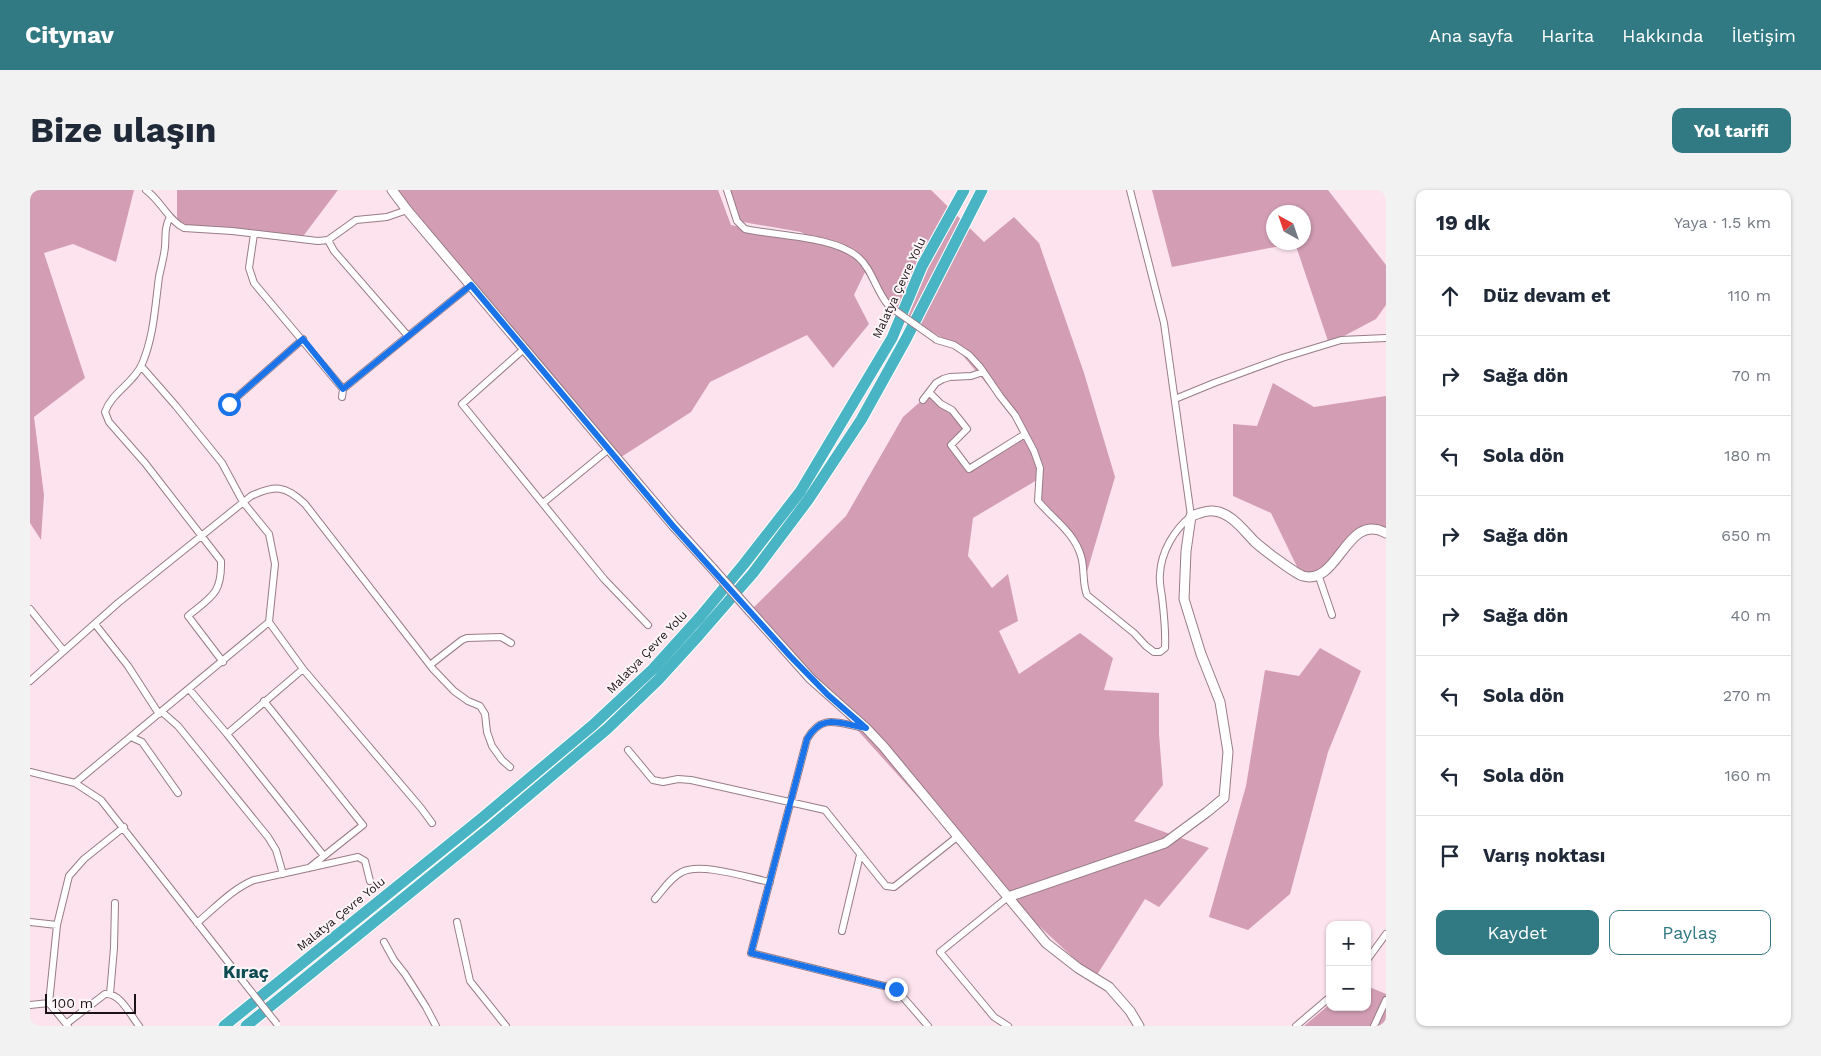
<!DOCTYPE html>
<html lang="tr">
<head>
<meta charset="utf-8">
<style>
	:root { --surface:#fff; --page:#f2f2f3; --text:#1f2937; --muted:#747a83; --line:#e0e1e3; --accent:#317983 }
	body { margin:0; font-family:"Work Sans",sans-serif; background:var(--page); color:var(--text) }
	.controls { position:absolute; right:15px; bottom:15px; display:grid; overflow:hidden; border-radius:10px; box-shadow:0 1px 4px #0004 }
	.controls button { width:45px; height:45px; display:grid; place-items:center; padding:0; border:0; border-bottom:1px solid var(--line); background:var(--surface); color:var(--text); font:25px sans-serif }
	.compass { position:absolute; left:1236px; top:15px; width:45px; height:45px; border-radius:50%; background:var(--surface); box-shadow:0 1px 4px #0004; rotate:320deg }
	.scale { position:absolute; left:15px; bottom:12px; width:91px; box-sizing:border-box; padding-left:5px; border:2px solid #1d1217; border-top:0; font-size:14px; line-height:18px; white-space:nowrap; color:#1d1217; -webkit-text-stroke:4px #fcf6f8; paint-order:stroke }
	.stop { position:absolute; width:15px; height:15px; margin:-11px; border:4px solid #1a73e8; border-radius:50%; background:#fff }
	.stop.end { background:#1a73e8; border-color:#fff; box-shadow:0 1px 5px #0008 }
	.list { margin:0; padding:0; list-style:none }
	h2 { display:flex; justify-content:space-between; align-items:center; height:65px; margin:0; padding:0 20px; font-size:21px }
	h2 small { font-size:16px; font-weight:400; color:var(--muted) }
	.list li { display:grid; grid-template-columns:32px 1fr auto; gap:15px; align-items:center; box-sizing:border-box; height:80px; padding:0 20px; border-top:1px solid var(--line) }
	.list b { display:block; font-size:19px; white-space:nowrap }
	.list em { font-size:16px; font-style:normal; color:var(--muted) }
	.actions { display:flex; gap:10px; padding:15px 20px }
	.actions a { flex:1; padding:11px 0; border:1px solid var(--accent); border-radius:10px; text-align:center; font-size:18px; color:var(--accent) }
	.actions .main { background:var(--accent); color:#fff }
	.icon { flex:none; width:28px; height:28px; fill:none; stroke:currentColor; stroke-width:2; stroke-linecap:round; stroke-linejoin:round }
	.map { position:relative; flex:none; width:1356px; height:836px; overflow:hidden; border-radius:10px }
	header { display:flex; align-items:center; gap:30px; box-sizing:border-box; height:70px; padding:0 25px; background:var(--accent); color:#fff }
	header strong { font-size:24px }
	nav { display:flex; gap:28px; margin-inline-start:auto; font-size:18px }
	.intro { display:flex; align-items:center; justify-content:space-between; box-sizing:border-box; height:120px; padding:0 30px }
	h1 { margin:0; font-size:35px }
	.button { padding:12px 22px; border-radius:10px; background:var(--accent); color:#fff; font-size:18px; font-weight:700 }
	main { display:flex; gap:30px; padding:0 30px }
	aside { flex:1; background:var(--surface); border-radius:10px; box-shadow:0 1px 4px #0004 }
	.map>svg:first-child { display:block }
	.forest { fill:#d39eb4; fill-rule:evenodd }
	.lines { fill:none; stroke-linecap:round; stroke-linejoin:round }
	.street-casing { stroke:#987c87; stroke-width:8 }
	.secondary-casing { stroke:#987c87; stroke-width:11 }
	.highway-casing { stroke:#fff; stroke-width:13 }
	.street { stroke:#fff; stroke-width:6 }
	.secondary { stroke:#fff; stroke-width:9 }
	.highway { stroke:#49b4c3; stroke-width:11 }
	.street-bridge-casing { stroke:#987c87; stroke-width:8; stroke-linecap:butt }
	.secondary-bridge-casing { stroke:#987c87; stroke-width:11; stroke-linecap:butt }
	.street-bridge { stroke:#fff; stroke-width:6 }
	.secondary-bridge { stroke:#fff; stroke-width:9 }
	.route { stroke:#1a73e8; stroke-width:6 }
	.labels { text-anchor:middle; stroke-width:4; stroke-linejoin:round; paint-order:stroke }
	.street-label { font-size:12px; fill:#1d1217; stroke:#fcf6f8 }
	.district-label { font-size:18px; font-weight:bold; fill:#0e4b53; stroke:#fcf6f8 }
</style>
</head>
<body>
<header>
<strong>Citynav</strong>
<nav><a>Ana sayfa</a><a>Harita</a><a>Hakkında</a><a>İletişim</a></nav>
</header>
<div class="intro"><h1>Bize ulaşın</h1><a class="button">Yol tarifi</a></div>
<main>
<div class="map">
<svg width="1356" height="836" viewBox="0 0 1356 836">
	<rect width="100%" height="100%" fill="#fce3ed"/>
	<!-- forest -->
	<path class="forest" d="M0 0H104L86 72 43 54 14 63 55 188 4 227 14 305 11 350 0 333Z
		M147 0H308L271 49 147 35Z
		M363 0H688L701 35 790 54 771 42 707 31 698 0H901L954 52 984 27 1009 53 1054 183 1085 287 1054 392 1044 350 1008 311 1007 290 943 328 938 366 962 398 978 384 988 431 969 441 989 484 1050 443 1083 468 1074 500 1129 503V544L1133 595 1104 631 1179 658 1129 717 1115 709 1065 788 978 707 720 421 816 326 873 227 900 203 931 231 937 239 921 255 939 279 993 245 988 231 924 155 859 116 844 89 835 82 824 105 839 134 803 178 777 145 680 192 661 222 588 269Z
		M1122 0H1298L1356 75V115L1346 129 1299 154 1265 53 1142 77ZM1244 22H1274V52H1244Z
		M1243 193 1284 217 1356 206V348L1342 338 1288 384 1271 385 1241 323 1203 306V234L1227 236Z
		M1290 458 1331 481 1298 562 1260 704 1218 740 1179 727 1216 596 1235 480 1269 486Z
		M1337 796 1356 804V836H1274L1300 814V817H1337Z"/>
	<g class="lines">
		<defs>
			<path id="street" d="M116 0C131 11 138 30 154 38L202 41 288 51 298 50 326 30 357 27 377 20
				M697 0 707 31 715 39C747 46 803 46 828 67 843 80 846 102 859 116
				M140 27C134 38 136 46 135 57 134 67 131 77 129 87 125 116 124 146 112 174 104 193 82 202 75 222L79 232 115 273 191 371C192 404 181 407 158 426L193 472
				M224 44 219 78 224 93 313 199 378 146
				M298 50 304 61 378 146 441 95
				M907 150 924 155 939 165 950 177 970 206 985 225 1004 261 1010 278 1008 311C1023 329 1044 342 1051 366 1055 379 1052 393 1057 405L1104 443 1116 456 1124 462H1130L1135 458C1136 441 1134 424 1132 407 1131 400 1129 391 1130 384 1131 362 1144 340 1161 326L1134 133 1100 0
				M495 158 432 214 574 389 618 435
				M900 203 911 214 922 220 937 239 921 255 939 279 995 244
				M312 207 313 199
				M1145 209 1184 193 1252 168 1311 150 1356 148
				M893 210 906 193 913 189 920 187 941 186 953 182
				M199 214 273 149
				M513 313 579 259
				M1288 384 1302 425
				M0 419 33 460
				M239 432 273 479 391 618 402 633
				M65 434 98 476 129 524
				M400 475 432 450 437 448 471 447 481 453
				M0 491 88 413 221 306C245 295 255 295 275 314L403 479 424 501 438 511 450 516 455 524 457 542 462 556 472 570 480 577
				M159 499 197 544 294 666
				M234 511 333 635 279 678
				M132 522 148 536 238 647 246 660 253 684
				M835 538C809 534 793 522 777 549L721 763 866 799 898 836
				M197 544 273 479
				M101 547 112 552 148 603
				M598 560 623 590 633 592 648 589 661 590 795 620 856 696 864 697 927 647
				M0 582 45 593 71 610 216 795
				M45 593 239 432 245 374 239 344 213 312 192 273 146 216 111 176
				M978 707 910 762 964 827 978 836
				M625 709C633 700 641 687 652 682 671 672 719 688 740 692
				M0 732 27 735 19 813
				M427 732 440 791 476 836
				M167 733C185 718 202 699 224 690L328 667 335 671 340 691
				M27 735 39 686 54 669 94 637
				M812 741 830 665
				M354 752 364 770 375 784 396 817 406 836
				M1337 770 1356 744
				M80 804 84 758 85 713
				M0 815 19 813 38 836
				M36 834 75 804C90 802 101 826 109 836
				M1266 836 1300 807
				M1344 836 1356 810"/>
			<path id="secondary" d="M362 0 377 20 643 335 682 378
				M720 421 781 489 836 538 853 556 1016 753 1048 778 1079 797 1100 821 1109 836
				M978 707 1135 653 1177 622 1194 608 1198 562 1190 512 1171 464 1154 409 1156 361 1161 326C1168 324 1176 320 1183 321 1201 322 1214 341 1225 352 1233 359 1264 383 1273 386 1309 396 1316 321 1356 343"/>
			<path id="highway" d="M194 836 452 628 563 535 623 479 670 427 714 374 770 302 862 148 892 76 934 0
				M216 836 461 637 577 539 628 490 669 445 723 383 778 310 831 230 876 149 952 0"/>
		</defs>
		<!-- street casing -->
		<use href="#street" class="street-casing"/>
		<!-- secondary casing -->
		<use href="#secondary" class="secondary-casing"/>
		<!-- highway casing -->
		<use href="#highway" class="highway-casing"/>
		<!-- street -->
		<use href="#street" class="street"/>
		<!-- secondary -->
		<use href="#secondary" class="secondary"/>
		<!-- highway -->
		<use href="#highway" class="highway"/>
		<defs>
			<path id="street-bridge" d="M859 116 907 150
				M216 795 247 834"/>
			<path id="secondary-bridge" d="M682 378 720 421"/>
		</defs>
		<!-- street-bridge casing -->
		<use href="#street-bridge" class="street-bridge-casing"/>
		<!-- secondary-bridge casing -->
		<use href="#secondary-bridge" class="secondary-bridge-casing"/>
		<!-- street-bridge -->
		<use href="#street-bridge" class="street-bridge"/>
		<!-- secondary-bridge -->
		<use href="#secondary-bridge" class="secondary-bridge"/>
	</g>
	<g class="lines">
		<!-- route -->
		<path class="route" d="M199 214 273 149 313 199 441 95 643 336 760 466 798 505 836 538C810 534 793 522 777 549L721 763 866 799"/>
	</g>
	<g class="labels">
		<!-- street labels -->
		<g class="street-label">
			<text transform="translate(869 98) rotate(-65)" y="4">Malatya Çevre Yolu</text>
			<text transform="translate(617 462) rotate(-46)" y="4">Malatya Çevre Yolu</text>
			<text transform="translate(311 724) rotate(-39)" y="4">Malatya Çevre Yolu</text>
		</g>
		<!-- district labels -->
		<g class="district-label">
			<text x="216" y="788">Kıraç</text>
		</g>
	</g>
</svg>
<div class="controls">
<button>+</button>
<button>−</button>
</div>
<svg class="compass" viewBox="-18 -18 36 36"><path d="M0-13l5 13h-10z" fill="#e53935"/><path d="M0 13l5-13h-10z" fill="#747a83"/></svg>
<div class="scale">100 m</div>
<div class="stop" style="left:199px;top:214px"></div>
<div class="stop end" style="left:866px;top:799px"></div>
</div>
<aside>
<h2>19 dk<small>Yaya · 1.5 km</small></h2>
<ul class="list">
<li><svg class="icon" aria-label="ahead" viewBox="0 0 24 24"><path d="M12 20V5M6 11l6-6 6 6"/></svg><div><b>Düz devam et</b></div><em>110 m</em></li>
<li><svg class="icon" aria-label="right" viewBox="0 0 24 24"><path d="M7 20v-9h11M14 6l5 5-5 5"/></svg><div><b>Sağa dön</b></div><em>70 m</em></li>
<li><svg class="icon" aria-label="left" viewBox="0 0 24 24"><path d="M17 20v-9H6M10 6l-5 5 5 5"/></svg><div><b>Sola dön</b></div><em>180 m</em></li>
<li><svg class="icon" aria-label="right" viewBox="0 0 24 24"><path d="M7 20v-9h11M14 6l5 5-5 5"/></svg><div><b>Sağa dön</b></div><em>650 m</em></li>
<li><svg class="icon" aria-label="right" viewBox="0 0 24 24"><path d="M7 20v-9h11M14 6l5 5-5 5"/></svg><div><b>Sağa dön</b></div><em>40 m</em></li>
<li><svg class="icon" aria-label="left" viewBox="0 0 24 24"><path d="M17 20v-9H6M10 6l-5 5 5 5"/></svg><div><b>Sola dön</b></div><em>270 m</em></li>
<li><svg class="icon" aria-label="left" viewBox="0 0 24 24"><path d="M17 20v-9H6M10 6l-5 5 5 5"/></svg><div><b>Sola dön</b></div><em>160 m</em></li>
<li><svg class="icon" aria-label="arrive" viewBox="0 0 24 24"><path d="M6 21V4h12l-3 4 3 4H6"/></svg><div><b>Varış noktası</b></div></li>
</ul>
<div class="actions"><a class="main">Kaydet</a><a>Paylaş</a></div>
</aside>
</main>
</body>
</html>
